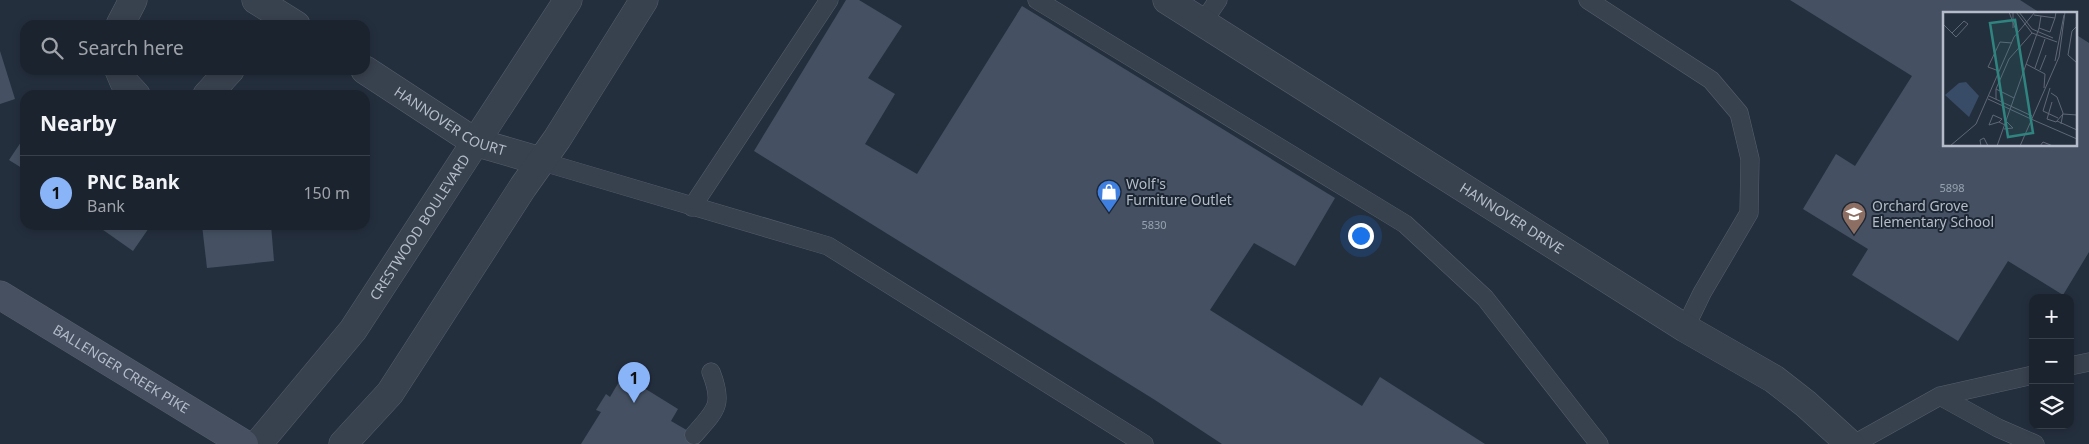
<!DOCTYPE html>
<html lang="en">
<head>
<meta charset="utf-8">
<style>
	:root { --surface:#1b232e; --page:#282f3a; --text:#f1f3f6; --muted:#a0a4aa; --line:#39404a; --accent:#8ab4f8 }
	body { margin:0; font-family:"Noto Sans",sans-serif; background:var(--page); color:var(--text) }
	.controls { position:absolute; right:15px; bottom:15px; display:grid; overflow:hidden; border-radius:10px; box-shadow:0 2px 8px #0003 }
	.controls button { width:45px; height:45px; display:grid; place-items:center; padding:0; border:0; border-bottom:1px solid var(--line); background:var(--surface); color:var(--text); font:25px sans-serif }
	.you { position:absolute; left:1360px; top:235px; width:18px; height:18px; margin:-12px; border:4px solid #fff; border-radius:50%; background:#1a73e8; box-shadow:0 0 0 8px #1a73e833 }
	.badge { display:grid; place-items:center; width:32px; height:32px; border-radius:50%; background:var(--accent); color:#111; font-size:16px; font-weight:700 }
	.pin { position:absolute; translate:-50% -41px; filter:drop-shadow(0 1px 2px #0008) }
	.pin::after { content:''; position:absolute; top:26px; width:18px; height:15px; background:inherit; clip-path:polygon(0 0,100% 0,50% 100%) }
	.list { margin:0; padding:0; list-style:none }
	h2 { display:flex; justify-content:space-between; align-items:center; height:65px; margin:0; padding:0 20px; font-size:21px }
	h2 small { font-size:16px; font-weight:400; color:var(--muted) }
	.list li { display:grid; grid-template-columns:32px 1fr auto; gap:15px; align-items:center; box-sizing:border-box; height:75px; padding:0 20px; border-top:1px solid var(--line) }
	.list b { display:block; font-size:19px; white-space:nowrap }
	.list p { margin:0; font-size:16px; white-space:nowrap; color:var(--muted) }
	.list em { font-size:16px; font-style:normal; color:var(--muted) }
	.icon { flex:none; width:28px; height:28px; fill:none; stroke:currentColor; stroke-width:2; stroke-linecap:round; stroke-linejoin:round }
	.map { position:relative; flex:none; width:2089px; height:444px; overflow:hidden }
	.search { position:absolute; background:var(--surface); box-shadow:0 2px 8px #0003; left:20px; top:20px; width:350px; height:55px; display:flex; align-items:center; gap:12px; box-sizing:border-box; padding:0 18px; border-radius:15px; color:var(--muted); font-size:19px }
	.panel { position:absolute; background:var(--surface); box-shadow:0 2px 8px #0003; left:20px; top:90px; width:350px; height:140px; border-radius:15px }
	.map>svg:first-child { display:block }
	.building { fill:#455162 }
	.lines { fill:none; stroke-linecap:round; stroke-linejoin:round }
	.lane-casing { stroke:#565f6c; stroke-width:19 }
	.street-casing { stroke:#565f6c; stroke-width:29 }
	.secondary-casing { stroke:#565f6c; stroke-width:29 }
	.lane { stroke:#38414e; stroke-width:18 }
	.street { stroke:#38414e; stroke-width:28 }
	.secondary { stroke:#465061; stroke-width:28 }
	.labels { text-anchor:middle; stroke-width:4; stroke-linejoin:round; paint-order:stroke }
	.number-label { font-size:11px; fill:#98a1af }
	.street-label { font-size:14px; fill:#b4bcc9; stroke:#1d2633 }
	.poi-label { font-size:14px; fill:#b4bcc9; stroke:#1d2633; text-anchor:start }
	.inset-road { fill:none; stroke:#5e6776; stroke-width:1 }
	.view { fill:#308480; fill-opacity:0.15; stroke:#308480; stroke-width:2.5 }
	.inset-edge { fill:none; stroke:#b4bcc9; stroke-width:2.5 }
</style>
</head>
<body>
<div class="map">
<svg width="2089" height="444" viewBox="0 0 2089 444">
	<rect width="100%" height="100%" fill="#242f3e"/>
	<!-- building -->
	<path class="building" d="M846 0H859L902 26 868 78 895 94 865 144 917 174 1022 6 1335 198 1295 266 1254 243 1210 310 1362 406 1380 377 1485 444H1222L1155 400 754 151Z
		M1790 0H2020L2042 14H1944V145H2075V34L2089 43V252L2063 295 2008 261 1958 341 1852 275 1868 249 1803 209 1836 154 1855 166 1912 76Z
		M0 51 15 99 0 104Z
		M25 136V170L9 160Z
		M96 225H151L133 251Z
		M202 225H271L274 261 207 268Z
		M623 375 678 409 671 421 702 439 699 444H581L601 412 596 410 606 394 610 397Z"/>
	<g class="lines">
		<defs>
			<path id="lane" d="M1037 0 1405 224 1485 298 1599 444
				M1588 0 1711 80 1739 113 1750 159 1749 213 1702 293 1685 328
				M1203 22 1218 0
				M540 161 828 246 1144 444
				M692 207 829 0
				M2070 366 2089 362
				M1940 396 1998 428 2035 444
				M694 435C716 410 724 405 711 372
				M1854 444 1940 396 2033 375"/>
			<g id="street">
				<path d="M256 0 296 25"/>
				<path id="s1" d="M1167 0 1685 328 1774 379 1806 404 1850 444"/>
				<path d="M120 25 133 0"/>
				<path d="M119 70 124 82 136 95"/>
				<path id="s2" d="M365 70 475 142 540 161"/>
				<path d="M207 95 230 70"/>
				<path id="s3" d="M258 444 353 330 568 0"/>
				<path d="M343 444 390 393 523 187 557 139 644 0"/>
			</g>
			<g id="secondary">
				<path id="s4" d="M0 295 244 444"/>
			</g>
		</defs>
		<!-- lane casing -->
		<use href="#lane" class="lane-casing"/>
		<!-- street casing -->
		<use href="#street" class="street-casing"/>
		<!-- secondary casing -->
		<use href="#secondary" class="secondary-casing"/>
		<!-- lane -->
		<use href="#lane" class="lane"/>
		<!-- street -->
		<use href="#street" class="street"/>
		<!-- secondary -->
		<use href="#secondary" class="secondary"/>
	</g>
	<!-- icons -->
	<defs>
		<symbol id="shop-pin" viewBox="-11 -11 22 30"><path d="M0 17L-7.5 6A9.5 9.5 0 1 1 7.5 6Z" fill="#3f7fe0" stroke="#1d2633"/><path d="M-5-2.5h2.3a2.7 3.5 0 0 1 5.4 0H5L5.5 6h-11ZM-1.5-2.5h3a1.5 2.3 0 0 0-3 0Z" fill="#fff"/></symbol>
		<symbol id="school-pin" viewBox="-11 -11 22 30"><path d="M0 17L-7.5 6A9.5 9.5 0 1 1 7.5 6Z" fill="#8d6e63" stroke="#1d2633"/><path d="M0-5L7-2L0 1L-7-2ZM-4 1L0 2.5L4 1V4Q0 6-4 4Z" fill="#fff"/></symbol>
	</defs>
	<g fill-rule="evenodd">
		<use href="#shop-pin" x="1095" y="178" width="28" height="38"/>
		<use href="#school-pin" x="1840" y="200" width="28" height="38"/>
	</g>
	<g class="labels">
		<!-- number labels -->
		<g class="number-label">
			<text x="1952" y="192">5898</text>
			<text x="1154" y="229">5830</text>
		</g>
		<!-- street labels -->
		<g class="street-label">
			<text dy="5" stroke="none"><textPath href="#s2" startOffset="100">HANNOVER COURT</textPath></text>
			<text dy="5" stroke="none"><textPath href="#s1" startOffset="408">HANNOVER DRIVE</textPath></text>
			<text dy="5" stroke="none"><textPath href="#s3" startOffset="271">CRESTWOOD BOULEVARD</textPath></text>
			<text dy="5" stroke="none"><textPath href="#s4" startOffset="142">BALLENGER CREEK PIKE</textPath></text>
		</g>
		<!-- poi labels -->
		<g class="poi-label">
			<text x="1126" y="189">Wolf's<tspan x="1126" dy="16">Furniture Outlet</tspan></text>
			<text x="1872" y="211">Orchard Grove<tspan x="1872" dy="16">Elementary School</tspan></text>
		</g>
	</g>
	<!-- overview -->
	<g transform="translate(1943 12)">
		<rect width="134" height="134" fill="#242f3e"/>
		<path d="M23 70 36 84 26 105 2 83 16 71Z" fill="#394c67"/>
		<path class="inset-road" d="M66 0 74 21M70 0V16M73 0 89 21 114 30M76 0 89 17 110 26M91 3 112 6 113 0M98 4 96 16 107 20 112 6M1 13 9 21 21 9 25 12 13 25 9 21M134 14 129 19 125 43 134 51M112 49 121 3M83 52 102 62 101 76M92 56 102 27M97 58 103 43M56 59 45 55 57 30 69 31M107 76 100 99 115 106M53 77 71 86M108 81 114 85 120 101 118 112M46 84 89 104M45 87 88 107M53 87V77L66 47 89 21M109 90 104 107 113 110 120 102 134 103M88 107 134 127M114 109 134 118M56 110 59 107 50 103 46 113 56 110 62 113M61 117 70 116 64 110M7 134 33 112 71 25 92 0M38 134 37 128 41 126 45 134M54 134 96 16M77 134 116 45 122 0M97 134 100 130 110 134"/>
		<path class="view" d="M72 8 90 121 65 125 47 11Z"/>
		<rect width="134" height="134" class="inset-edge"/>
	</g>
</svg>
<div class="controls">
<button>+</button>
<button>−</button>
<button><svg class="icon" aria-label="layers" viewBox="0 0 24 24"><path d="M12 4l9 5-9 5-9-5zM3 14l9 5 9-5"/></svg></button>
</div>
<div class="you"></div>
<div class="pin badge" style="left:634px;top:403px">1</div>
<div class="search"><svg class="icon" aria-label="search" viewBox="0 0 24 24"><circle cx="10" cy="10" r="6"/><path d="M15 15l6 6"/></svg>Search here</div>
<section class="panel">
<h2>Nearby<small></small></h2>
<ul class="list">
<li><span class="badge">1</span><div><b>PNC Bank</b><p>Bank</p></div><em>150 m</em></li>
</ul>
</section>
</div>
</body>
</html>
